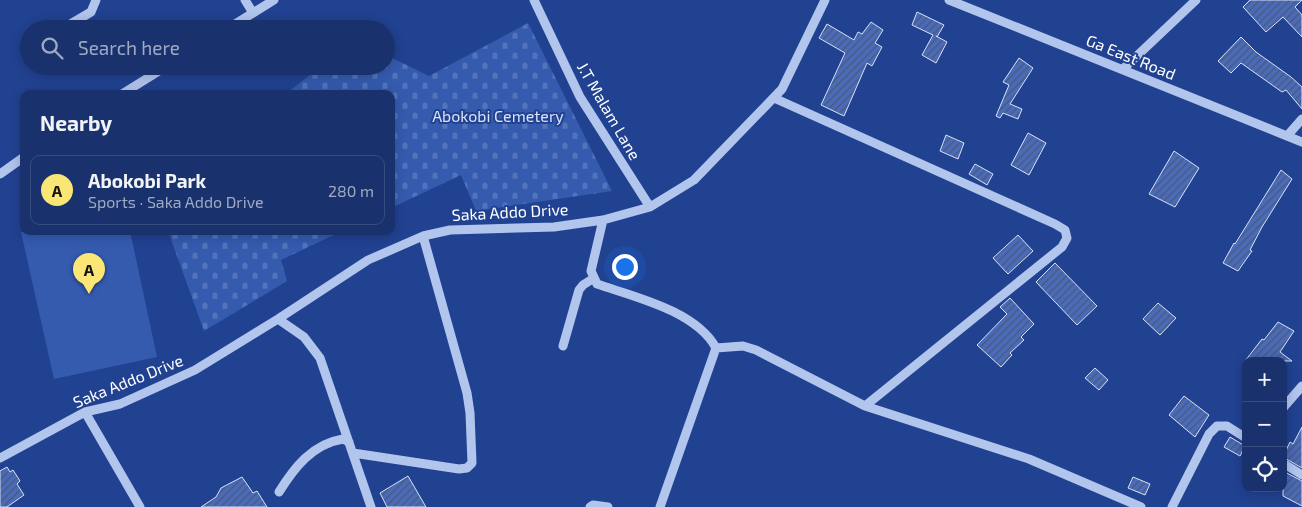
<!DOCTYPE html>
<html lang="en">
<head>
<meta charset="utf-8">
<style>
	:root { --surface:#19326d; --page:#263e75; --text:#f1f3f6; --muted:#9faac2; --line:#374d80; --accent:#f9e674 }
	body { margin:0; font-family:"Exo 2",sans-serif; background:var(--page); color:var(--text) }
	.controls { position:absolute; right:15px; bottom:15px; display:grid; overflow:hidden; border-radius:10px; box-shadow:0 2px 12px #0003 }
	.controls button { width:45px; height:45px; display:grid; place-items:center; padding:0; border:0; border-bottom:1px solid var(--line); background:var(--surface); color:var(--text); font:25px sans-serif }
	.you { position:absolute; left:624px; top:266px; width:18px; height:18px; margin:-12px; border:4px solid #fff; border-radius:50%; background:#1a73e8; box-shadow:0 0 0 8px #1a73e833 }
	.badge { display:grid; place-items:center; width:32px; height:32px; border-radius:50%; background:var(--accent); color:#111; font-size:16px; font-weight:700 }
	.pin { position:absolute; translate:-50% -41px; filter:drop-shadow(0 1px 2px #0008) }
	.pin::after { content:''; position:absolute; top:26px; width:18px; height:15px; background:inherit; clip-path:polygon(0 0,100% 0,50% 100%) }
	.list { margin:0; padding:0; list-style:none }
	h2 { display:flex; justify-content:space-between; align-items:center; height:65px; margin:0; padding:0 20px; font-size:21px }
	h2 small { font-size:16px; font-weight:400; color:var(--muted) }
	.list li { display:grid; grid-template-columns:32px 1fr auto; gap:15px; align-items:center; box-sizing:border-box; height:70px; margin:0 10px 10px; padding:0 10px; border:1px solid var(--line); border-radius:10px }
	.list b { display:block; font-size:19px; white-space:nowrap }
	.list p { margin:0; font-size:16px; white-space:nowrap; color:var(--muted) }
	.list em { font-size:16px; font-style:normal; color:var(--muted) }
	.icon { flex:none; width:28px; height:28px; fill:none; stroke:currentColor; stroke-width:2; stroke-linecap:round; stroke-linejoin:round }
	.map { position:relative; flex:none; width:1302px; height:507px; overflow:hidden }
	.search { position:absolute; background:var(--surface); box-shadow:0 2px 12px #0003; left:20px; top:20px; width:375px; height:55px; display:flex; align-items:center; gap:12px; box-sizing:border-box; padding:0 18px; border-radius:28px; color:var(--muted); font-size:19px }
	.panel { position:absolute; background:var(--surface); box-shadow:0 2px 12px #0003; left:20px; top:90px; width:375px; height:145px; border-radius:10px }
	.map>svg:first-child { display:block }
	.grass { fill:#355baf }
	.cemetery { fill:url(#cemetery-stones) }
	.building { fill:url(#building-hatch); stroke:#d8e2f9 }
	.lines { fill:none; stroke-linecap:round; stroke-linejoin:round }
	.minor { stroke:#b2c5ed; stroke-width:9 }
	.labels { text-anchor:middle; stroke-width:4; stroke-linejoin:round; paint-order:stroke }
	.street-label { font-size:16px; fill:#fff; stroke:#214291 }
	.park-label { font-size:16px; fill:#d8e2f9; stroke:#214291 }
</style>
</head>
<body>
<div class="map">
<svg width="1302" height="507" viewBox="0 0 1302 507">
	<defs>
		<pattern id="cemetery-stones" width="16" height="16" patternUnits="userSpaceOnUse" patternTransform="scale(1.25)"><rect width="16" height="16" fill="#355baf"/><path d="M2 7V4a2 2 0 0 1 4 0v3zM10 15v-3a2 2 0 0 1 4 0v3z" fill="#5374bb"/></pattern>
		<pattern id="building-hatch" width="6" height="6" patternUnits="userSpaceOnUse" patternTransform="scale(1.25)"><rect width="6" height="6" fill="#4a6bb9"/><path d="M-1 1l2-2M0 6l6-6M5 7l2-2" fill="none" stroke="#4b5878"/></pattern>
	</defs>
	<rect width="100%" height="100%" fill="#214291"/>
	<!-- grass -->
	<path class="grass" d="M130 231 157 357 54 379 21 232Z"/>
	<!-- cemetery -->
	<path class="cemetery" d="M528 23 612 191 476 211 461 175 391 208V94H286L321 66H386V55L429 76Z
		M168 231H342L281 260 287 281 204 331Z"/>
	<!-- building -->
	<path class="building" d="M1250 0H1302L1295 7 1302 15V37L1283 17 1266 32 1243 7Z
		M917 12 944 25 937 37 936 36 947 42 936 63 922 55 933 35 912 25Z
		M871 22 883 30 875 43 882 47 872 66 867 63 844 116 821 105 845 53 819 38 827 24 854 40 858 32 862 34Z
		M1241 37 1256 52 1291 77 1302 87V109L1286 90 1282 92 1241 63 1231 73 1218 61Z
		M1019 58 1033 68 1010 104 1022 109 1018 119 1003 113 1000 118 996 116 1009 85 1003 82Z
		M1028 133 1046 143 1029 175 1011 165Z
		M946 135 964 143 958 159 940 151Z
		M1174 151 1199 168 1175 207 1149 194Z
		M975 164 993 174 987 185 969 174Z
		M1281 170 1292 179 1262 227 1250 250 1252 251 1238 271 1223 263 1234 243 1235 244Z
		M1018 235 1033 251 1008 274 993 258Z
		M1055 263 1097 306 1077 325 1036 282Z
		M1010 298 1034 324 1021 337 1024 340 1010 353 1012 355 1001 367 977 345 1007 314 1000 307Z
		M1158 303 1176 318 1160 335 1143 319Z
		M1278 322 1294 331 1280 352 1292 361H1245L1262 339 1264 340Z
		M1095 368 1108 380 1099 390 1085 378Z
		M1184 396 1209 415 1195 437 1169 415Z
		M1302 427V468L1283 457 1290 442 1293 444Z
		M1230 437 1245 446 1240 456 1224 447Z
		M7 467 10 472 13 470 20 481 17 484 24 495 7 507H0V471Z
		M1283 471 1302 481V506L1283 496Z
		M408 476 426 507H387L380 493Z
		M242 477 253 493 257 491 267 507H201L216 497 221 488Z
		M1133 477 1150 484 1145 495 1128 488Z"/>
	<g class="lines">
		<!-- minor -->
		<path class="minor" d="M245 0 253 13
			M534 0 580 97 650 207
			M949 0 1302 142
			M62 29 91 12 96 0
			M227 29 274 0
			M1123 69 1196 0
			M122 94 167 66
			M774 98 1055 224 1065 230 1067 238 1062 247 865 406
			M1287 136 1302 119
			M0 174 24 157
			M603 220 591 271 597 284C635 297 696 311 716 348L743 346 756 350 865 406 1029 459 1141 507
			M278 319 304 337 320 358 371 507
			M563 346 579 290 583 285 594 278
			M1283 408 1302 386
			M85 412 140 507
			M353 453 459 469 467 468 472 463 470 413 467 393 423 236
			M0 458 85 412 120 404 195 370 278 319 368 260 423 236 450 230 554 227 603 220 650 207 694 180 782 89 825 0
			M1283 463 1302 475
			M279 492C294 468 312 444 343 439L349 442
			M590 507 593 505 608 507
			M660 507 716 348
			M1172 507 1209 434 1217 426H1227L1246 438"/>
	</g>
	<g class="labels">
		<!-- street labels -->
		<g class="street-label">
			<text transform="translate(1131 57) rotate(22)" y="6">Ga East Road</text>
			<text transform="translate(609 111) rotate(60)" y="6">J.T Malam Lane</text>
			<text transform="translate(510 212) rotate(-3)" y="6">Saka Addo Drive</text>
			<text transform="translate(128 381) rotate(-22)" y="6">Saka Addo Drive</text>
		</g>
		<!-- park labels -->
		<g class="park-label">
			<text x="498" y="122">Abokobi Cemetery</text>
		</g>
	</g>
</svg>
<div class="controls">
<button>+</button>
<button>−</button>
<button><svg class="icon" aria-label="locate" viewBox="0 0 24 24"><circle cx="12" cy="12" r="6"/><path d="M12 2v4M12 18v4M2 12h4M18 12h4"/></svg></button>
</div>
<div class="you"></div>
<div class="pin badge" style="left:89px;top:294px">A</div>
<div class="search"><svg class="icon" aria-label="search" viewBox="0 0 24 24"><circle cx="10" cy="10" r="6"/><path d="M15 15l6 6"/></svg>Search here</div>
<section class="panel">
<h2>Nearby<small></small></h2>
<ul class="list">
<li><span class="badge">A</span><div><b>Abokobi Park</b><p>Sports · Saka Addo Drive</p></div><em>280 m</em></li>
</ul>
</section>
</div>
</body>
</html>
